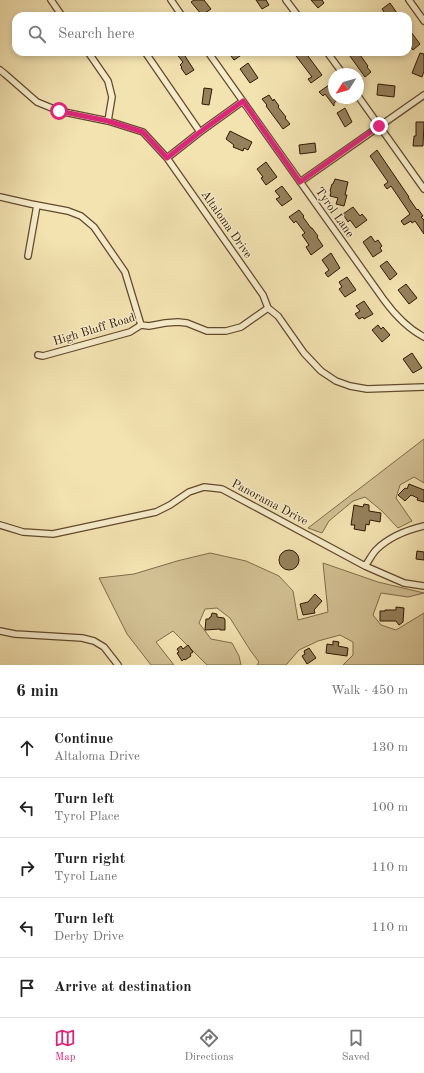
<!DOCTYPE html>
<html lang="en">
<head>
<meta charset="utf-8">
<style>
	:root { --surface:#fff; --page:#f2f2f2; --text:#222; --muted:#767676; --line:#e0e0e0; --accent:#db2777 }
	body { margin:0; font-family:"Old Standard TT",serif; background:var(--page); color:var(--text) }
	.compass { position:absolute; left:328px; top:68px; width:36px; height:36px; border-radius:50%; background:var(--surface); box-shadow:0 2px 6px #0003; rotate:233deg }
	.stop { position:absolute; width:12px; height:12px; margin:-9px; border:3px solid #db2777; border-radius:50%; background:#fff }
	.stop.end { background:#db2777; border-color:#fff; box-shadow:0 1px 4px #0008 }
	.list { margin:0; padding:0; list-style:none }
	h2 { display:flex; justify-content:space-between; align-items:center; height:52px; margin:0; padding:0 16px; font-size:17px }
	h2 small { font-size:13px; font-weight:400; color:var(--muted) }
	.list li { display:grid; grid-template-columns:26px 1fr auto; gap:12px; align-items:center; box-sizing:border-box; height:60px; padding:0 16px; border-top:1px solid var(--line) }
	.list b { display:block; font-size:15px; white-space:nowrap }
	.list p { margin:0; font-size:13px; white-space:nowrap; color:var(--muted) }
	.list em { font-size:13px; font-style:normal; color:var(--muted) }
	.icon { flex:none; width:22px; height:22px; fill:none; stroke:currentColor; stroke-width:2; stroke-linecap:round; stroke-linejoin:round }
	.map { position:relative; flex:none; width:424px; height:665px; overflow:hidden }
	.search { position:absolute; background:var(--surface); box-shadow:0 2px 6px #0003; left:12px; right:12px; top:12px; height:44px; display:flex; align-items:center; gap:10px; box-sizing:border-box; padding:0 14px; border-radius:12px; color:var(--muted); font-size:15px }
	.sheet { height:352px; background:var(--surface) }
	nav { display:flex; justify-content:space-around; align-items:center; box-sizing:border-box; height:56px; border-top:1px solid var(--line); background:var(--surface); font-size:11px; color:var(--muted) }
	nav a { display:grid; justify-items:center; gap:2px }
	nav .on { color:var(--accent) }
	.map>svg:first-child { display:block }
	.green { fill:#d2c093; stroke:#816c4a }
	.building { fill:#95815c; stroke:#301700 }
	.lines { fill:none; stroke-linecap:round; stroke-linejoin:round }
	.minor-casing { stroke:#614a2c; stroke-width:8 }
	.minor { stroke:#f7edcc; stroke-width:5.5 }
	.route { stroke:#db2777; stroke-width:5 }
	.labels { text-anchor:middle; stroke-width:3; stroke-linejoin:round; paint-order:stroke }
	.street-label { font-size:12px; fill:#301700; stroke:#f7edcc }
</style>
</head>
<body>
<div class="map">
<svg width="424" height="665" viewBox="0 0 424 665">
	<rect width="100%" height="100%" fill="#f3e3b1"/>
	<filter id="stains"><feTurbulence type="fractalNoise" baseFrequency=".005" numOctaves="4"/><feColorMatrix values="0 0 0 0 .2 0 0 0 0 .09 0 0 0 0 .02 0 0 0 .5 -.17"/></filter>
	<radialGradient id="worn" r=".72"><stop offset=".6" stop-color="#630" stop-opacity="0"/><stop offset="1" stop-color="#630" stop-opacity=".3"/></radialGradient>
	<!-- green -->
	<path class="green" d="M424 439V483L414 477 400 485 396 498 412 521 398 528 382 511 365 497 353 501 329 521 322 533 308 528Z
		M210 553 246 561 279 576 293 591 298 620 328 612 323 563 378 582 424 593 408 597 381 593 373 615 381 625 396 630 424 613V665H343L353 655V642L340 635 318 641 299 650 286 665H257L259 662 250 650 230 618 217 608 205 609 199 623 211 639 232 643 239 656 241 665H207L173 631 156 642 174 665H151L127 634 99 578 134 574 177 561Z"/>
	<!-- building -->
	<path class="building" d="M194 0H204L211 9 202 15 191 2Z
		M256 0H266L269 5 262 9Z
		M311 0H322L324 3 318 8Z
		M390 3 399 16H387L382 9Z
		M408 28 420 44 413 50 408 44Z
		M175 52H190L185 56 194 70 186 75 181 68 182 67 180 65 183 62Z
		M228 52H246L234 60Z
		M293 52H305L322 75 311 83 308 79 312 77Z
		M347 52H358L368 66 367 67 371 72 365 77Z
		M420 53 424 54V71L422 77 412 73Z
		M248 63 258 78 250 83 240 69Z
		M378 84 395 86 394 97 377 95Z
		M329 85 334 92V98H340L334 103V106L325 94 323 96 319 92Z
		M204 88 212 89 209 105 202 104Z
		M269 95 273 101 274 99 279 106 278 107 286 117 285 118 290 124 283 129 266 106 267 105 262 99Z
		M345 108 352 122 345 127 337 113Z
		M416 122H424L423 146H413L414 137V136H416Z
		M230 131 252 142 248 150 244 148 243 151 233 147 234 145 226 139Z
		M315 143 316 152 300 154 299 145Z
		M377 150 409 197H408L417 210 418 209 423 216 421 217 424 220V234L415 221 412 223 411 221 404 225 401 221 410 214 391 186 387 189 384 185 388 182 370 156Z
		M266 162 277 177 266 185 261 178 263 177 257 169Z
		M335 179 348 182 345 195H347L344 206 336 204 338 198 330 196 331 192 330 191 332 184H333Z
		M282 186 292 199 282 206 276 199 280 197 275 191Z
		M353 207 360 216 362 214 367 220 356 228 350 220 348 222 343 214Z
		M299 210 304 216 303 217 311 228H312L318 236 317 237 323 246 311 255 306 247 309 245 302 235 305 233 296 221 294 223 289 217Z
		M371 236 375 242 378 240 382 246 380 248 382 251 373 257 363 242Z
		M331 253 340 268 328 277 325 273 329 270 322 260Z
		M387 261 397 274 390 280 380 266Z
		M347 277 356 290 345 297 339 289 342 287 339 282Z
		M406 284 417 298 409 304 398 290Z
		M364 301 373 314 364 319 363 317 359 319 355 314 360 311 356 306Z
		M378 325 381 329 383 327 390 335 382 342 372 330Z
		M412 353 422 368 413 373 403 359Z
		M409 484 424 490V502L417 500 418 498 411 495 405 501 398 495 405 488 407 489Z
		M364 504 369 505V511L381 513 380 522 370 520 369 525 366 524 365 531 354 529 355 525H351L354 505 363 507Z
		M279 560a10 10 0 1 1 20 0a10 10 0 1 1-20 0Z
		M417 551 424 552V560L416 559Z
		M315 594 322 601 314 610 315 613 303 615 300 604 308 602Z
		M396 607 404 608 403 622 399 625 396 621H380V611H385V610H396Z
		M212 613 217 614V617L224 618 225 620V630H220V629L205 630 206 619H209L210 617H211Z
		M333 641 339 642 338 646 348 648 347 656 326 653 327 644 333 645Z
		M188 645 193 652 190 654 191 656 185 660 184 659 182 661 177 653 179 652 177 649 181 646 183 649Z
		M309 648 316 658 307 664 302 656 305 654 304 651Z"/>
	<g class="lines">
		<defs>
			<path id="minor" d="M51 0 62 16
				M171 0 182 16
				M286 0 298 16
				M409 0 424 21
				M88 52 108 81 112 97 108 121
				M145 52 200 132
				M208 52 384 300C395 315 407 328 424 337
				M327 52 343 74
				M0 70 5 74 37 102 59 111 108 121 143 132 167 158 263 295 268 308 278 316 304 353 321 371 336 381 350 386 367 389 424 387
				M358 96 424 189
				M167 158 200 132 243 101
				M300 182 424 95
				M0 197 31 204 68 211 81 216 94 227 125 272 141 325
				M28 256 37 205
				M38 355 43 356 130 332 141 325 149 326 165 323 178 322 187 323 207 331H226L241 327 268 308
				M0 525 23 532 53 534 156 512 170 505 189 492 204 487 222 489 365 566 404 583 424 586
				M365 566C369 561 372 554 376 550 389 537 407 530 424 526
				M0 631 15 634 82 638 94 641 104 647 118 665"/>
		</defs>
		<!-- minor casing -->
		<use href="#minor" class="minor-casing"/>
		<!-- minor -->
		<use href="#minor" class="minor"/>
	</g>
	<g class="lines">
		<!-- route -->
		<path class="route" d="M59 111 108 121 143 132 167 158 200 132 243 101 300 182 379 126"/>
	</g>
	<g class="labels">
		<!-- street labels -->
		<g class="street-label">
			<text transform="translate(335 212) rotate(55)" y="4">Tyrol Lane</text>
			<text transform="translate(227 224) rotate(55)" y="4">Altaloma Drive</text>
			<text transform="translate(94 329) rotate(-17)" y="4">High Bluff Road</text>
			<text transform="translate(270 502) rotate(28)" y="4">Panorama Drive</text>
		</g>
	</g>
	<rect width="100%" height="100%" filter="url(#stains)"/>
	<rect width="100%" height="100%" fill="url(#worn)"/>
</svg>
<svg class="compass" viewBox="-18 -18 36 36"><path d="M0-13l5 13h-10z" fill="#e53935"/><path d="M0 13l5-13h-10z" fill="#767676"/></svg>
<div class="stop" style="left:59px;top:111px"></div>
<div class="stop end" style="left:379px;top:126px"></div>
<div class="search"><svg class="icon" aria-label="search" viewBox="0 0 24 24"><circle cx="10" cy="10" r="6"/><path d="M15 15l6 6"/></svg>Search here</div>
</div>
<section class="sheet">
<h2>6 min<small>Walk · 450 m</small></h2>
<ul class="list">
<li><svg class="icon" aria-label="ahead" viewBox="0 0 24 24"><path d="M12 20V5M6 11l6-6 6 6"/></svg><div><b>Continue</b><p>Altaloma Drive</p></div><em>130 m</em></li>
<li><svg class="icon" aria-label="left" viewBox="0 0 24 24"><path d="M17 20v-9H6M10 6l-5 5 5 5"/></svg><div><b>Turn left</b><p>Tyrol Place</p></div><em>100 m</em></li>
<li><svg class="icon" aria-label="right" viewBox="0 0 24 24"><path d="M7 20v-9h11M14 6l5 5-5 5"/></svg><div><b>Turn right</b><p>Tyrol Lane</p></div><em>110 m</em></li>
<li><svg class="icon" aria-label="left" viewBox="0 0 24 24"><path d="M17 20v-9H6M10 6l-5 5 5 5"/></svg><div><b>Turn left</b><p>Derby Drive</p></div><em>110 m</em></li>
<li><svg class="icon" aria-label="arrive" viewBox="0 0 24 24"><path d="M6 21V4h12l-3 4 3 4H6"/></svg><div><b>Arrive at destination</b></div></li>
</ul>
</section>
<nav>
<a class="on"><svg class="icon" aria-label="map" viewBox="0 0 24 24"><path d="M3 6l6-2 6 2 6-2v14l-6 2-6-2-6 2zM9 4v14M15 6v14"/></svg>Map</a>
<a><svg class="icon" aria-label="directions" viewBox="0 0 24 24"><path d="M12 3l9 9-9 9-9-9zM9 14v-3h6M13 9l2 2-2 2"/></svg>Directions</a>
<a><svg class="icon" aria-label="saved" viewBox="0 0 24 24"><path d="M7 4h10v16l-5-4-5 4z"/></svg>Saved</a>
</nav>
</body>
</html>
